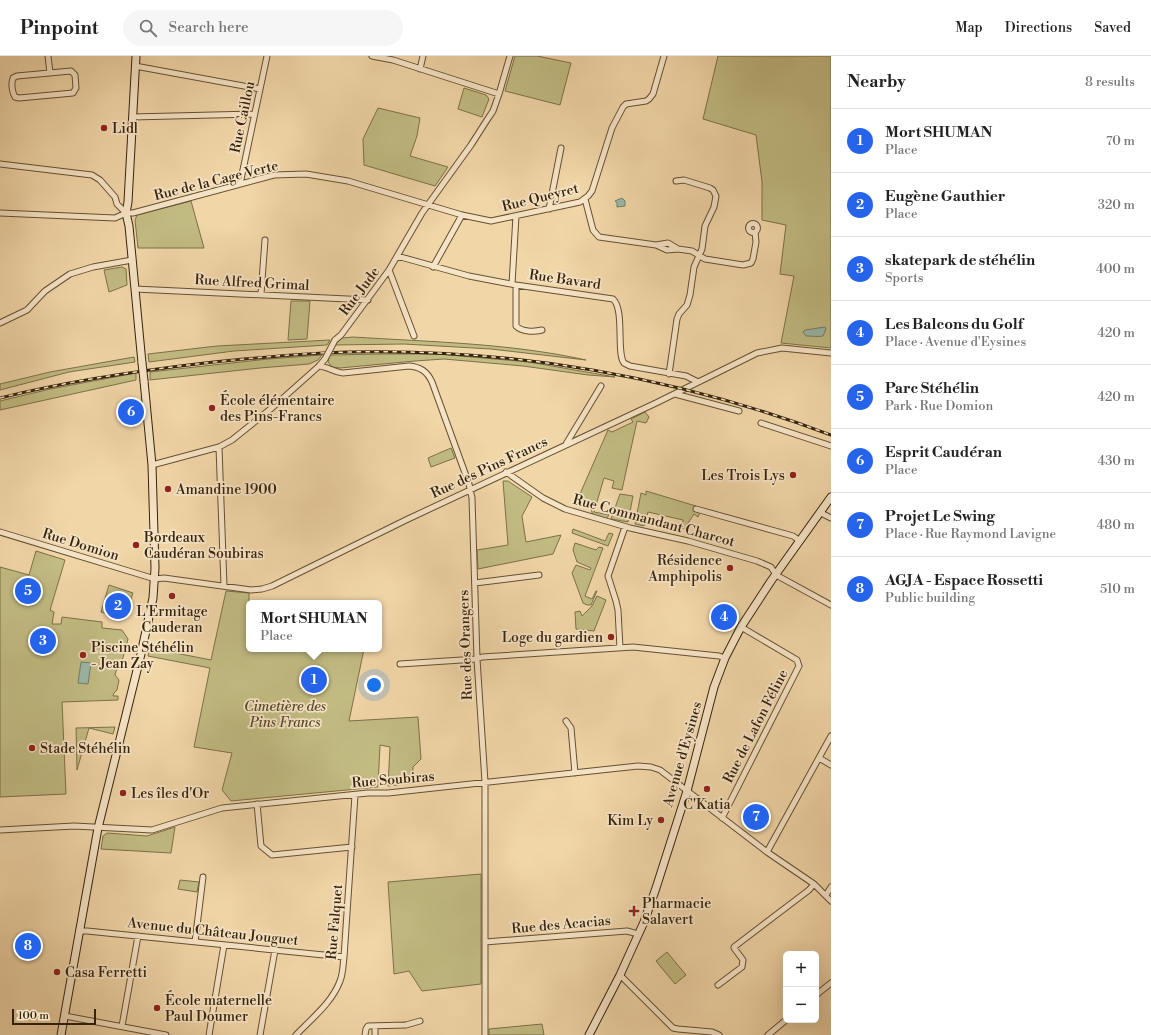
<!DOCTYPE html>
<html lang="en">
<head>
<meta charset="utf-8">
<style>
	:root { --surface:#fff; --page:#f6f6f6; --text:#222; --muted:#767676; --line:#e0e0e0; --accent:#2563eb }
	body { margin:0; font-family:"Libre Bodoni",serif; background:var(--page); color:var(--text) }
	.controls { position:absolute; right:12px; bottom:12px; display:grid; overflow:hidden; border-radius:6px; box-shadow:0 4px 16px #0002 }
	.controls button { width:36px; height:36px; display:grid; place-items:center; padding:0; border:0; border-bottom:1px solid var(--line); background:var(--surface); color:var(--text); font:20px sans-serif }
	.scale { position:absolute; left:12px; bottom:10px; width:84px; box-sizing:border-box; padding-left:4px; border:2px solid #36230c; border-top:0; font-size:11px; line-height:14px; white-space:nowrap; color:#36230c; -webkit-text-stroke:3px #f6e4c6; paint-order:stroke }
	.you { position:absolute; left:374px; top:629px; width:14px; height:14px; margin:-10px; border:3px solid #fff; border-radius:50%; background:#1a73e8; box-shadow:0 0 0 6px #1a73e833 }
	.badge { display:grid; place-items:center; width:26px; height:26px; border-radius:50%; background:var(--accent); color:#fff; font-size:13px; font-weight:700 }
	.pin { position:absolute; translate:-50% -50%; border:2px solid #fff; box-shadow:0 1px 4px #0006 }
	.popup { position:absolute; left:246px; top:544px; width:136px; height:52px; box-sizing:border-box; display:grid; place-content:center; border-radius:6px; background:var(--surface); filter:drop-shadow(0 1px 3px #0005); font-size:13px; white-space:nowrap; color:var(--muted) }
	.popup b { font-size:15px; color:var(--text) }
	.popup::after { content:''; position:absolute; left:50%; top:100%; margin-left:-8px; border:8px solid transparent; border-top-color:var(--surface) }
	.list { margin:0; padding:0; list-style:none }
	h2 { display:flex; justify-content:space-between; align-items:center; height:52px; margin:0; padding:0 16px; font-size:17px }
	h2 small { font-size:13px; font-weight:400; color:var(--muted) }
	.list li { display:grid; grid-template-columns:26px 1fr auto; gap:12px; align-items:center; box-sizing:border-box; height:64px; padding:0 16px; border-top:1px solid var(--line) }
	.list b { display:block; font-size:15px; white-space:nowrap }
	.list p { margin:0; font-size:13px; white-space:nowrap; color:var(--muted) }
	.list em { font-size:13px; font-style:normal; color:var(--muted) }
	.icon { flex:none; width:22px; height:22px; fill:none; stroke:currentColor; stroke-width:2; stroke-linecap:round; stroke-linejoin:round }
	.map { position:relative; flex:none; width:831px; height:979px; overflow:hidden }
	header { display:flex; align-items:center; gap:24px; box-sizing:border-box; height:56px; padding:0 20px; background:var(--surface); border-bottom:1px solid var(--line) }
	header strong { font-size:19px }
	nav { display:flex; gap:22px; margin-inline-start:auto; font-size:14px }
	.search { width:280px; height:36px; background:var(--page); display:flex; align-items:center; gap:10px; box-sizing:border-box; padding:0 14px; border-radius:22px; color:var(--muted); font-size:15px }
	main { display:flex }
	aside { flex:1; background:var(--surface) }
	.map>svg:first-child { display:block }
	.green { fill:#c2bc83; stroke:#7c7048 }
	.water { fill:#9bb9a9; stroke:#737d6a }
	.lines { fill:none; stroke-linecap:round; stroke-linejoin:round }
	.street-casing { stroke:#655033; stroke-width:7 }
	.secondary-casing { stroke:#36230c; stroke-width:9 }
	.street { stroke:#f6e4c6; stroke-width:5 }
	.secondary { stroke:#f6e4c6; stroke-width:7 }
	.rail-casing { stroke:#36230c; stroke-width:3 }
	.rail { stroke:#f6e4c6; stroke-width:1.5; stroke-dasharray:4.5; stroke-linecap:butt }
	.street-bridge-casing { stroke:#655033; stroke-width:7; stroke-linecap:butt }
	.secondary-bridge-casing { stroke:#36230c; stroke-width:9; stroke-linecap:butt }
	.street-bridge { stroke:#f6e4c6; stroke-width:5 }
	.secondary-bridge { stroke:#f6e4c6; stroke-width:7 }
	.poi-dot { fill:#8f2418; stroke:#f6e4c6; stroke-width:1.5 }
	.labels { text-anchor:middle; stroke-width:3.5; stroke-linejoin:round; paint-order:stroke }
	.street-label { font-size:14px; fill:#36230c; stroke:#f6e4c6 }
	.poi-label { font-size:14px; fill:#36230c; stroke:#f6e4c6; text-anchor:start }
	.park-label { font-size:14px; font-style:italic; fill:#59492a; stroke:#f6e4c6 }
</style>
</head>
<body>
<header>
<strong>Pinpoint</strong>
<div class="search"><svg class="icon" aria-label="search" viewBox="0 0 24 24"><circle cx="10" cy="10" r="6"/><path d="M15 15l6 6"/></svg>Search here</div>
<nav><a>Map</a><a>Directions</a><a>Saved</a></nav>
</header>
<main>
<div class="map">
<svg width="831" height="979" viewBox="0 0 831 979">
	<rect width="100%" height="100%" fill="#f1d6a8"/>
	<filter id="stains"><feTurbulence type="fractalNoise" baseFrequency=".005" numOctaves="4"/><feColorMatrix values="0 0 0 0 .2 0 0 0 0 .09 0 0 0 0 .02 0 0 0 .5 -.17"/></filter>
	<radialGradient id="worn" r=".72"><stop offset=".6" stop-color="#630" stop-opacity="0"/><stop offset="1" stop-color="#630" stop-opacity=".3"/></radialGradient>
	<!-- green -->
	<path class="green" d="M515 0H537L571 7 560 49 505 35Z
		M718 0H831V292L781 287 794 220 780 218 786 169 762 164V126L756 79 703 63Z
		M464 32 486 39 489 43 482 61 458 53Z
		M378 52 420 62 417 80 410 100 448 111 435 130 364 109 363 83Z
		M191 145 204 192H138L135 164 137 159Z
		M122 211 126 213 127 229 109 236 104 214Z
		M291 245H310L307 283 288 284Z
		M353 281C431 286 509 287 586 304L491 293 404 288 334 289 342 282Z
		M330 284 327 289 234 295 149 306 148 298 217 290Z
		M382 298H437L529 306 615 321 588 319 523 310 444 303 415 305 340 312 332 311 328 306 329 299Z
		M322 299 318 304 309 308 260 312 150 324V316L268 303Z
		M134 301 135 306 69 316 0 334V328L50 316Z
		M136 317V324L0 354V345L50 333Z
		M645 356 649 361 646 367 637 365 622 434 612 432 614 425 604 422 594 456 609 459 606 463 593 460 591 453 576 447 608 374 612 376 633 366 631 363Z
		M451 392 455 402 431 411 428 402Z
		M503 425H508L532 441 522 460 526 486 561 479 553 498 478 513 477 494 508 489Z
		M646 435 696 450 695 454 700 456 698 461 694 458 684 473 682 472 683 464 648 456 644 470 635 468 641 437 646 439Z
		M620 438 633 440 628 466 611 463Z
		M573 473 605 485 609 477 613 478 608 490 572 477Z
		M575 487 596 494 599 491 603 492 585 540 592 543 596 535H597L591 549H587L583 547 572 517 576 509 590 514 591 512 577 506 573 494Z
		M36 495 65 504 50 554 54 556 52 568H61L62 561 102 566V572L122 574 128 583 121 609 117 612 115 619 119 624 117 634 114 637 113 640H118V644L62 646 66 738 0 741V511L29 519Z
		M109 529 133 537 124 563 101 556Z
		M226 535 249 537V593H364L349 665 418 661 421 703 413 711V727L388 730 390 691 380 689 378 731 231 745 222 734 232 697 194 691 210 612 148 600 150 592 211 604Z
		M597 540 606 544 594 575 576 573 575 556 580 555 582 560 592 550Z
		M115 671 113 678 89 672 77 714 76 672Z
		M175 771 171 797 101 793 103 780 107 777 147 780Z
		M481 818V928L422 935 409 915 394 918 388 826Z
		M180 824 199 826 197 836 178 833Z
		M667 896 686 919 675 928 656 905Z
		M542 968 544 979H489V973Z"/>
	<!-- water -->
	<path class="water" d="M622 142 625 145V150L617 151V147L615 145Z
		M825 271 826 273 823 280C819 281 812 280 806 280L803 276 805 274Z
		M81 606 91 607 88 628 78 627Z"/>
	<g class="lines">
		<defs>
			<path id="street" d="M48 0 50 17
				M372 0 393 4 499 38
				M135 10 260 33
				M420 13 423 0
				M71 15 75 19 76 32 73 37 19 42 15 41C12 36 11 28 13 22L17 20Z
				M132 61 254 58
				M0 108 92 119 100 124 115 141 117 148 126 157
				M240 128 267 0
				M585 143 593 174 599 181 656 189 667 194 678 193 692 195 705 203 743 209 751 207 753 203 756 186 755 176
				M549 153 561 92
				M0 157 115 162 126 157H133L274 119 306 118 348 125 462 159 491 165 580 146 588 140 592 135 612 72 623 51 626 48 646 45 649 43 653 38 664 0
				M748.5 172a4.5 4.5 0 1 1 9 0a4.5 4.5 0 1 1-9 0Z
				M656 189 668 187 678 193
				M397 200 469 220 516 229 613 243C625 254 616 297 624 307 626 308 628 309 630 310L686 320 698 326
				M433 211 462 159
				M389 214 414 280
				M512 228 516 160
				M516 229V270C522 276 534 276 542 274
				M135 233 368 244
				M261 238 265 184
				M0 267 27 254 45 235 70 218 93 211 132 204
				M335 284 341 279 389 214 422 157 471 89 487 64 493 55 499 38 510 0
				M319 310C328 311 334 316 343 317L409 310C420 311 427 315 432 326L469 428 472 442 477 603 485 726V979
				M669 318 677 263 679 258 687 249 690 239 694 211 702 193 705 170 714 151 716 140 713 134 710 132 684 124 676 125
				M675 338 739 355
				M761 367 831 390
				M566 388 601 330
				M219 391 224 530
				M152 409 219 391 232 384 273 351 319 310 325 303
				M506 416 543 442 565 453 630 472 688 485 757 505 771 511 776 519 831 549
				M696 453 793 480 800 485
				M821 457 831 462
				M0 476 155 523 164 522 251 534 262 533 272 530 408 463 656 347 757 297 782 292 831 297
				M475 527 539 519
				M620 592 618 554 616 545 608 520 625 471
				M400 608 477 603 482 601 633 591 719 600 725 602
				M566 665 571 672 575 717
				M819 702 831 709
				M257 748 261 790 272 799 352 791
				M722 762 799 610 797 604 741 571
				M0 774 74 770 152 774 222 752 368 737H388L638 710 651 711 660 714 767 796 814 828 831 845
				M767 796 831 680
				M826 839 831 831
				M79 875H87L344 901
				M195 886 203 821
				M485 886 627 875 638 878
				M620 919 673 972 678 973 712 976 719 979
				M718 929 742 911 743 904 734 892V891L809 834 814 828
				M816 939 831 927
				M65 960 166 979
				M122 970 138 880
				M209 979 224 889
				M260 979 275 894
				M296 979C311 963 332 947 340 925 343 918 343 909 344 901L355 739
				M365 979 366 973 368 970 406 969 420 965
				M375 979V970
				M768 979 786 964"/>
			<path id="secondary" d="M136 0 128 146 126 157 129 170 142 307
				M61 979 98 772 141 598 153 542 155 512 152 409 144 325
				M589 979 620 919 644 866 656 832 687 735 714 631 725 602 741 571 771 525 831 441"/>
		</defs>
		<!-- street casing -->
		<use href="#street" class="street-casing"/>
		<!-- secondary casing -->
		<use href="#secondary" class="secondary-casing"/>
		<!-- street -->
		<use href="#street" class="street"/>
		<!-- secondary -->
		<use href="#secondary" class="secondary"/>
		<defs>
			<path id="rail" d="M0 342C68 325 136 315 205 307 253 302 301 297 349 296 513 292 677 321 831 379"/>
		</defs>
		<!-- rail casing -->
		<use href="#rail" class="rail-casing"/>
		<!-- rail -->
		<use href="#rail" class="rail"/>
		<defs>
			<path id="street-bridge" d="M325 303 335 284"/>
			<path id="secondary-bridge" d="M142 307 144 325"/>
		</defs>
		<!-- street-bridge casing -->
		<use href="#street-bridge" class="street-bridge-casing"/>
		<!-- secondary-bridge casing -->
		<use href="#secondary-bridge" class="secondary-bridge-casing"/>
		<!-- street-bridge -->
		<use href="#street-bridge" class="street-bridge"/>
		<!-- secondary-bridge -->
		<use href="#secondary-bridge" class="secondary-bridge"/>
	</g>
	<!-- markers -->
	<g class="poi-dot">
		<circle cx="104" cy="72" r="4"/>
		<circle cx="212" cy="352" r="4"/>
		<circle cx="793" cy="419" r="4"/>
		<circle cx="168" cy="433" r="4"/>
		<circle cx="136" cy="489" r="4"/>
		<circle cx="730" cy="512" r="4"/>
		<circle cx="172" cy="540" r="4"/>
		<circle cx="611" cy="581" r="4"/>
		<circle cx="83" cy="599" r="4"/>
		<circle cx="32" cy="692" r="4"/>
		<circle cx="707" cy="733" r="4"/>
		<circle cx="123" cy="737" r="4"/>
		<circle cx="661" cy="764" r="4"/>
		<path d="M632 849h4v4h4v4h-4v4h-4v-4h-4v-4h4z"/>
		<circle cx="57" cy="916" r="4"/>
		<circle cx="157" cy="952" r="4"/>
	</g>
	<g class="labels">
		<!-- street labels -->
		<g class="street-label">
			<text transform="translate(242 61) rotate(-78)" y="5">Rue Caillou</text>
			<text transform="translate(216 124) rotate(-14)" y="5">Rue de la Cage Verte</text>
			<text transform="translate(540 141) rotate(-14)" y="5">Rue Queyret</text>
			<text transform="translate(565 223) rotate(8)" y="5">Rue Bavard</text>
			<text transform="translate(252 226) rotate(3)" y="5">Rue Alfred Grimal</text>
			<text transform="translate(359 235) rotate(-53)" y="5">Rue Jude</text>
			<text transform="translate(489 411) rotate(-25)" y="5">Rue des Pins Francs</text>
			<text transform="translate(654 464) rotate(15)" y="5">Rue Commandant Charcot</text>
			<text transform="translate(81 488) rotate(17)" y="5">Rue Domion</text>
			<text transform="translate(465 589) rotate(-92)" y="5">Rue des Orangers</text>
			<text transform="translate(755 670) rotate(-63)" y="5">Rue de Lafon Féline</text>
			<text transform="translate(682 698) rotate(-74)" y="5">Avenue d'Eysines</text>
			<text transform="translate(393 723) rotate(-5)" y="5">Rue Soubiras</text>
			<text transform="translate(334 866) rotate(-85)" y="5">Rue Falquet</text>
			<text transform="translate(561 868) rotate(-5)" y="5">Rue des Acacias</text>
			<text transform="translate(213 875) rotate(6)" y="5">Avenue du Château Jouguet</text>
		</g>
		<!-- poi labels -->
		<g class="poi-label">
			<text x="112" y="77">Lidl</text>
			<text x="220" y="349">École élémentaire<tspan x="220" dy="16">des Pins-Francs</tspan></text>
			<text x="785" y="424" text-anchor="end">Les Trois Lys</text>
			<text x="176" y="438">Amandine 1900</text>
			<text x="144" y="486">Bordeaux<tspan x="144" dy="16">Caudéran Soubiras</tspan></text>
			<text x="722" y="509" text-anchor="end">Résidence<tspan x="722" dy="16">Amphipolis</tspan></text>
			<text x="172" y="560" text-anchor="middle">L'Ermitage<tspan x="172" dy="16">Cauderan</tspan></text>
			<text x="603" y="586" text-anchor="end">Loge du gardien</text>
			<text x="91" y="596">Piscine Stéhélin<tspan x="91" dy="16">- Jean Zay</tspan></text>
			<text x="40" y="697">Stade Stéhélin</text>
			<text x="131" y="742">Les îles d'Or</text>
			<text x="707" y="753" text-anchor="middle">C'Katia</text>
			<text x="653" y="769" text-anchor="end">Kim Ly</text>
			<text x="642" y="852">Pharmacie<tspan x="642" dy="16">Salavert</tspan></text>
			<text x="65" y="921">Casa Ferretti</text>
			<text x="165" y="949">École maternelle<tspan x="165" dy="16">Paul Doumer</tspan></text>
		</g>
		<!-- park labels -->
		<g class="park-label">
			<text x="285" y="655">Cimetière des<tspan x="285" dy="16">Pins Francs</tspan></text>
		</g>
	</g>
	<rect width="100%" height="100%" filter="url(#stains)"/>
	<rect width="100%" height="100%" fill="url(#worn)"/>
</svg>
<div class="controls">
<button>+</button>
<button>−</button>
</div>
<div class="scale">100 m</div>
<div class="you"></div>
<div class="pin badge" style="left:314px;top:624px">1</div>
<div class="popup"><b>Mort SHUMAN</b>Place</div>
<div class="pin badge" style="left:118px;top:550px">2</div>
<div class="pin badge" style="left:43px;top:585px">3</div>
<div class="pin badge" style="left:724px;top:561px">4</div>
<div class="pin badge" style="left:28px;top:535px">5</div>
<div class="pin badge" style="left:131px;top:356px">6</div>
<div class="pin badge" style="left:756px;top:761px">7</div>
<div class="pin badge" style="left:28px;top:890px">8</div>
</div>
<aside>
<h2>Nearby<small>8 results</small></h2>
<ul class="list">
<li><span class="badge">1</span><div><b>Mort SHUMAN</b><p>Place</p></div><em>70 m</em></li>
<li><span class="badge">2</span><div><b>Eugène Gauthier</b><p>Place</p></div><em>320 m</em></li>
<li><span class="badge">3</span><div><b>skatepark de stéhélin</b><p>Sports</p></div><em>400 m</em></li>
<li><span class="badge">4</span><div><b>Les Balcons du Golf</b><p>Place · Avenue d'Eysines</p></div><em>420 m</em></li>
<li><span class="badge">5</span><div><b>Parc Stéhélin</b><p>Park · Rue Domion</p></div><em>420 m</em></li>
<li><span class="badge">6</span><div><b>Esprit Caudéran</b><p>Place</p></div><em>430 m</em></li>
<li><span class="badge">7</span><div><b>Projet Le Swing</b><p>Place · Rue Raymond Lavigne</p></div><em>480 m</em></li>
<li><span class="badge">8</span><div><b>AGJA - Espace Rossetti</b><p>Public building</p></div><em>510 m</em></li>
</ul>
</aside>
</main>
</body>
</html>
